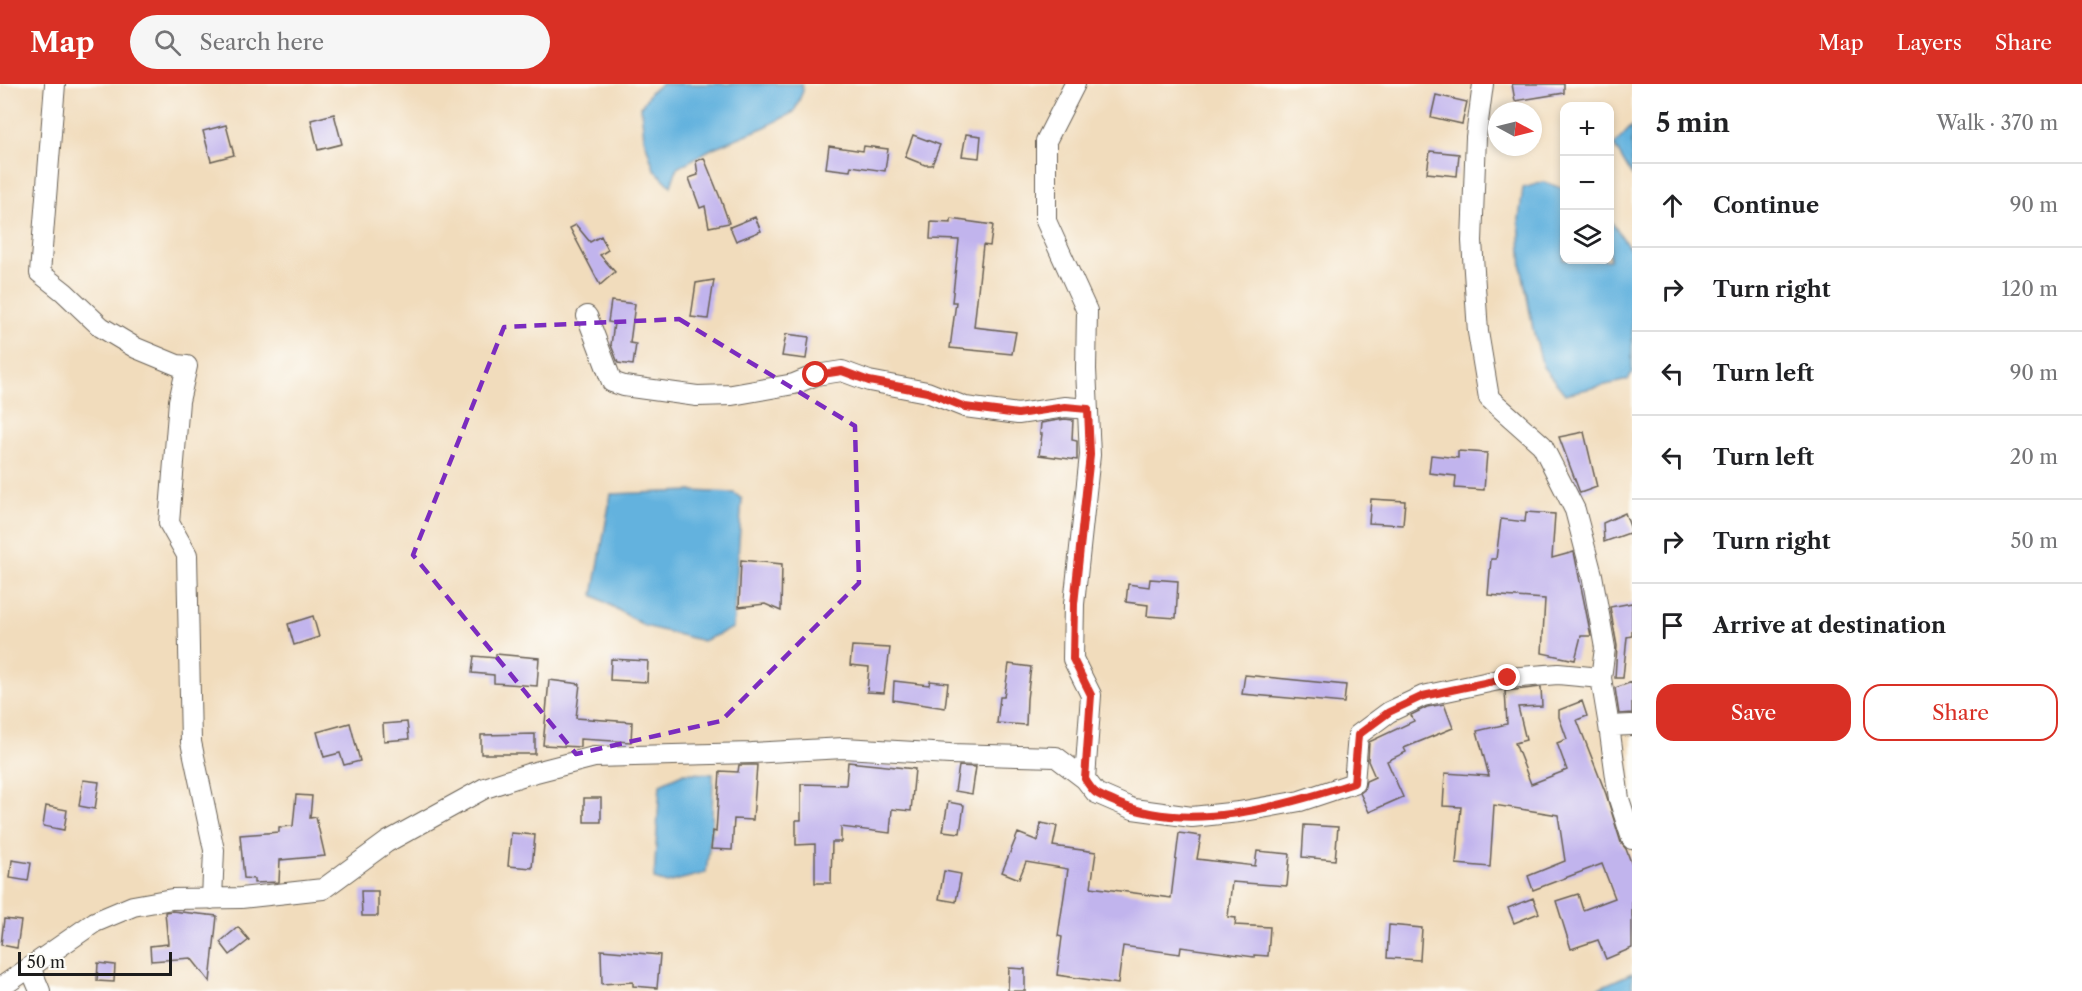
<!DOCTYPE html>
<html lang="en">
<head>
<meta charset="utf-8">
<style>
	:root { --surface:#fff; --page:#f6f6f6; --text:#202124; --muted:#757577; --line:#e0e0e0; --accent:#d93025 }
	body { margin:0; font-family:"Libre Caslon Text",serif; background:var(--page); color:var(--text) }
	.controls { position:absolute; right:18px; top:18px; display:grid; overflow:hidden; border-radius:12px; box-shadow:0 3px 9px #0003 }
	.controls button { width:54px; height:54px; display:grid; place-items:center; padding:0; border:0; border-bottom:2px solid var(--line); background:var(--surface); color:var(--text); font:30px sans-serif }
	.compass { position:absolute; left:1488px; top:18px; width:54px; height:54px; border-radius:50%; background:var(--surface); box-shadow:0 3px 9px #0003; rotate:97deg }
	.scale { position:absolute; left:18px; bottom:15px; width:154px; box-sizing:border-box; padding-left:6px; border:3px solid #1c1c1c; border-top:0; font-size:16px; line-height:21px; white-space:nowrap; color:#1c1c1c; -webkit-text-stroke:4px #fdfcf7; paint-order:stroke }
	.stop { position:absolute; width:18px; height:18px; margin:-14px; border:4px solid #d93025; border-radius:50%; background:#fff }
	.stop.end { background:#d93025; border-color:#fff; box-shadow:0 2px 6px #0008 }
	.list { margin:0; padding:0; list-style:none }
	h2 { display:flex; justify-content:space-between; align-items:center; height:78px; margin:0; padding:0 24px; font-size:26px }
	h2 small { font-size:20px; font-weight:400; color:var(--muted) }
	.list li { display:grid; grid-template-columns:39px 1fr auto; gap:18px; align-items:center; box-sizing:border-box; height:84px; padding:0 24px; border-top:2px solid var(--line) }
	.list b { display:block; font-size:22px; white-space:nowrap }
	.list em { font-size:20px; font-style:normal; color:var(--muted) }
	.actions { display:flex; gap:12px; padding:18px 24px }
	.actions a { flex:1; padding:14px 0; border:2px solid var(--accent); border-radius:18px; text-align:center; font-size:21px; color:var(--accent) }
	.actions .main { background:var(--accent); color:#fff }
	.icon { flex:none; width:33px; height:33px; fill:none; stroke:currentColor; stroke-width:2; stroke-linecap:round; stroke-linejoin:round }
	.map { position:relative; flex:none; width:1632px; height:907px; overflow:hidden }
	header { display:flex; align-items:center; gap:36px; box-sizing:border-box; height:84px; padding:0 30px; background:var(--accent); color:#fff }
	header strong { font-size:28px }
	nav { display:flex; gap:33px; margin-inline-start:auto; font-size:21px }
	.search { width:420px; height:54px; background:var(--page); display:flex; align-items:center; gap:15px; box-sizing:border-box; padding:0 21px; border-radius:33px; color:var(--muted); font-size:22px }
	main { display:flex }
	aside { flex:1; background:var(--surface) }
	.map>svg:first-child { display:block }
	.water { fill:#64b2de; stroke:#40677d; stroke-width:1.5 }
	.building { fill:#c1b4ed }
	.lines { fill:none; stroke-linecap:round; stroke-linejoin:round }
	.minor-casing { stroke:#675f54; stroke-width:22 }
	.minor { stroke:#fff; stroke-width:20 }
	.route { stroke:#d93025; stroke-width:8 }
	.marked { fill:none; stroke:#7b2cbf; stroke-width:4.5; stroke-dasharray:12 8; stroke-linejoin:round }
</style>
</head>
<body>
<header>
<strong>Map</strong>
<div class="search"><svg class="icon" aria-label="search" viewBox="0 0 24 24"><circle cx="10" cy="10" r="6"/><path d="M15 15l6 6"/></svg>Search here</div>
<nav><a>Map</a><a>Layers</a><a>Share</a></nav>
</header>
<main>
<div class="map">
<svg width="1632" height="907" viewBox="0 0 1632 907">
	<rect width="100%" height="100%" fill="#fdfcf7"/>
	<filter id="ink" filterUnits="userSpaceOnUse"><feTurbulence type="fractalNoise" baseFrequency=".0167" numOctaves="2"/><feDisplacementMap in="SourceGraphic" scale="12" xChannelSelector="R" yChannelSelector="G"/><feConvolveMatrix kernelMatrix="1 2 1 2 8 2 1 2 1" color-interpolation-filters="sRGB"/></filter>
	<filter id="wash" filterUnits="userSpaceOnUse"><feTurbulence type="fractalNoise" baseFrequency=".008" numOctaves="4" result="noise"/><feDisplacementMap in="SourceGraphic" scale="24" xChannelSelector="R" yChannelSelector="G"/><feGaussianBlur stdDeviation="1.35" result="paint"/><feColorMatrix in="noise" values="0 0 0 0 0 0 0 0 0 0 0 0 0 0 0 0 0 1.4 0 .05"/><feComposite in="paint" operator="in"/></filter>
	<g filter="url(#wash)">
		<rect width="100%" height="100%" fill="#f1dcbc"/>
		<!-- water -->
		<path class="water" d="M662 0H802L803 7 794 28 765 43 713 64 677 84 671 102 654 85 644 54 641 23 651 7Z
			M1632 42V92L1614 61Z
			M1544 98 1564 105V176H1610V136L1632 167V288L1628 296 1565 310 1543 283 1533 245 1522 186 1519 135 1523 104Z
			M692 407 734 409 742 415 733 544 703 557 645 542 593 511 611 410Z
			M684 689 713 690 712 742 706 789 667 799 654 795 660 700Z
			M1632 889V907H1592Z"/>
		<g id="blocks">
			<!-- building -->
			<path class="building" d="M1512 0H1564V9L1515 17Z
				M1436 11 1467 18 1462 40 1431 33Z
				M334 30 342 60 318 66 311 36Z
				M226 41 234 71 211 77 203 47Z
				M966 50 981 52 979 74 962 72Z
				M913 51 940 61 932 81H925L905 73Z
				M829 62 863 67 864 62 888 65 885 87 851 82 850 87 826 84Z
				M1430 67 1459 70 1457 92 1427 89Z
				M704 74 721 116 729 139 709 143 705 122 700 124 689 94 698 91 696 77Z
				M755 133 761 147 736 157 730 143Z
				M951 135 993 141 990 162 983 161 974 243 1016 248 1012 270 950 264 956 218H952L959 156 930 155 931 138 951 139Z
				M576 141 590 158 601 152 608 166 600 171 615 188 600 201 570 144Z
				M714 196 708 235 691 233 696 199Z
				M611 217 635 220 630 259 636 260 633 281 618 279 611 261 614 239 608 238Z
				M786 250 809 253 806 275 782 272Z
				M1065 335 1073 336 1072 356 1077 357V376L1039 371 1042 350H1040L1041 339Z
				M1584 348 1597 403 1580 409 1559 353Z
				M1458 367 1487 369 1484 406 1455 404 1456 392 1429 389 1431 371 1458 374Z
				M1371 415 1405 417 1403 441 1369 439Z
				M1526 428 1555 430 1552 474 1574 468 1591 552H1581L1575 576 1542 569 1545 515 1488 511 1491 475H1496L1501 435 1525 438Z
				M1625 429 1632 448 1604 458 1603 439Z
				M741 476 782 480 781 527 765 520 739 523Z
				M1150 495 1178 497 1176 534 1147 532 1148 521 1126 518 1128 500 1149 503Z
				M1632 519V552L1627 553 1623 594H1615L1617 562 1610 523Z
				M313 532 319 553 294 561 288 540Z
				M852 562 890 564 884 609 867 608 869 583 850 581Z
				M496 570 539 574 537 602 494 599V591L472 589 474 572 496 574Z
				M611 575 648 577 647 598 610 596Z
				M1009 580 1031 583 1027 615 1026 641 997 639 1000 613H1004Z
				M1245 591 1346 601 1344 619 1242 610Z
				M549 596 580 600 576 634 632 638 631 658 580 655V663L543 661Z
				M894 597 929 601 930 597 948 599 945 624 893 616Z
				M1632 598V629L1619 630 1615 604Z
				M1541 603 1542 622 1518 623 1526 656 1515 659 1531 700 1567 686 1557 659 1567 655 1559 633V626L1582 617 1587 632 1577 636 1606 710 1621 759 1626 765 1632 781V864L1606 875 1598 856 1571 865 1556 817 1578 810 1583 826 1615 814 1602 780 1533 806 1528 792 1565 777 1558 731 1494 721 1490 783 1456 780 1461 723 1443 722 1445 689 1489 692 1477 647 1507 640 1505 607Z
				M1444 620 1453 644 1404 664 1406 668 1387 677 1403 713 1369 728 1360 709 1364 706 1366 697 1375 693 1368 677 1369 658 1414 637 1411 631 1427 623Z
				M407 638 409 655 384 657 383 640Z
				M350 639 360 677 344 681 340 669 324 673 317 648Z
				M535 650V670H481V651Z
				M848 678 915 685 911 727 892 725 890 749 841 743V758H832L831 799H815V760L796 761V736H801V700L846 701Z
				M739 681H757L753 736 734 735 732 766 711 765 713 747 716 748 720 687 738 688Z
				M959 682 976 683 972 710 955 707Z
				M83 696 99 698 95 725 79 722Z
				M296 711 312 712 310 734 316 733 325 772 280 776 279 798 254 799V795L244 794 240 751 279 748V743L293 742Z
				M584 714H601V738H584Z
				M948 718 964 721 960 749 943 747Z
				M46 722 67 726 64 746 43 742Z
				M1041 739 1057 742 1053 762 1096 768 1091 803 1171 814 1179 749 1201 752 1197 775 1255 782 1257 767 1290 770 1287 802 1232 798 1228 833 1236 834 1235 841 1270 843 1268 872 1254 871V873L1181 863 1180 870 1123 862 1118 900 1057 891 1062 853 1058 852 1068 785 1026 778 1019 795 1002 788 1018 749 1038 757Z
				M1304 741 1338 743 1335 776 1302 773Z
				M511 749 535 751 532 784 508 782Z
				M12 776 31 779 28 797 10 794Z
				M944 787 961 790 956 818 939 815Z
				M361 807H378V832H362Z
				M1533 814 1539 829 1514 839 1508 824Z
				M172 827 217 832 210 898 191 874 151 877 150 862 168 860 165 828Z
				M4 835 21 837 17 864 1 861Z
				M1389 841 1422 844 1420 876 1387 874Z
				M238 843 249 856 230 871 220 858Z
				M601 866 660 871 657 904 633 902V898L602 900Z
				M98 879 115 881 114 898 97 897Z
				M1009 884 1025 885V907H1008Z"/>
		</g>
	</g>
	<g filter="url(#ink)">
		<use href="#blocks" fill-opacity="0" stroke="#675f54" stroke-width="1.5"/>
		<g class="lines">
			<defs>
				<path id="minor" d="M55 0 40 189 64 208 101 243 136 264 177 281 187 282 179 317 169 439 187 471 191 658 214 766 212 815
					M1075 0 1046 57V137L1087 227 1086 285 1090 371 1074 520 1073 575 1091 611 1085 695
					M1483 0 1476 53 1472 157 1478 248 1489 314 1542 361 1575 426 1592 491 1605 564 1601 594 1609 642 1632 641
					M587 232 612 298 624 302 697 312 732 311 794 300 816 291 842 287 869 297 927 308 965 323 1018 330 1065 323 1088 325
					M1609 642 1619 715 1632 755
					M30 883 40 907
					M0 904 95 838 133 822 172 815 241 814 323 805 387 758 485 704 528 690 594 673 752 669 844 664 950 670 1056 673 1085 695 1096 709 1133 725 1192 733 1239 728 1300 717 1354 699 1358 651 1389 628 1423 612 1508 594 1558 590 1601 594"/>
			</defs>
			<!-- minor casing -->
			<use href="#minor" class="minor-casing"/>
			<!-- minor -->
			<use href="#minor" class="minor"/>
		</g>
	</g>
	<g class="lines" filter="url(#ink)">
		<!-- route -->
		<path class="route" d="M816 291 842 287 869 297 927 308 965 323 1018 330 1065 323 1088 325 1090 371 1074 520 1073 575 1091 611 1085 695C1088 700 1092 706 1096 709 1102 713 1111 716 1117 719 1188 750 1284 722 1354 699L1358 651 1389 628 1423 612 1508 594"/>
	</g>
	<!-- marked area -->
	<path class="marked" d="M679 235 855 342 859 499 721 637 576 670 413 471 504 243Z"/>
</svg>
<div class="controls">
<button>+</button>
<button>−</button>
<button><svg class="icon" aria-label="layers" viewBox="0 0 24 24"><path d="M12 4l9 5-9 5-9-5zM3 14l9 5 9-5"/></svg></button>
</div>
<svg class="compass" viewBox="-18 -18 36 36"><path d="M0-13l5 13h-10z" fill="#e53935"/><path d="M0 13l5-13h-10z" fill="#757577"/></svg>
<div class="scale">50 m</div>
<div class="stop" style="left:816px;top:291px"></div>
<div class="stop end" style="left:1508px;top:594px"></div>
</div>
<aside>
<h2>5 min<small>Walk · 370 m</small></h2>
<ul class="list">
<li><svg class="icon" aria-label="ahead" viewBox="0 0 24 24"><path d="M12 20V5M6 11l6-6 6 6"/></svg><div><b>Continue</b></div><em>90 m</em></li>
<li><svg class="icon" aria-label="right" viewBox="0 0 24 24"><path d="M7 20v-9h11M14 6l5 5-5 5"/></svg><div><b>Turn right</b></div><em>120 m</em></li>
<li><svg class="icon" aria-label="left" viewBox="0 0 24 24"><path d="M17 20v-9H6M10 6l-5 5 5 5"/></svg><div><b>Turn left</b></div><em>90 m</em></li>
<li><svg class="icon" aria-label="left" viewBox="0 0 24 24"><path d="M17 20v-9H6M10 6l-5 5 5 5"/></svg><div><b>Turn left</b></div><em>20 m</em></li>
<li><svg class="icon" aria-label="right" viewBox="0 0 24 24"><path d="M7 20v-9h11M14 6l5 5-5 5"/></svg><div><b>Turn right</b></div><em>50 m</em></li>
<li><svg class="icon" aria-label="arrive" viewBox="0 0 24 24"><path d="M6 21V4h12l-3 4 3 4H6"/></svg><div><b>Arrive at destination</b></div></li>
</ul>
<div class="actions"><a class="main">Save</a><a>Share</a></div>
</aside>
</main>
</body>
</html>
